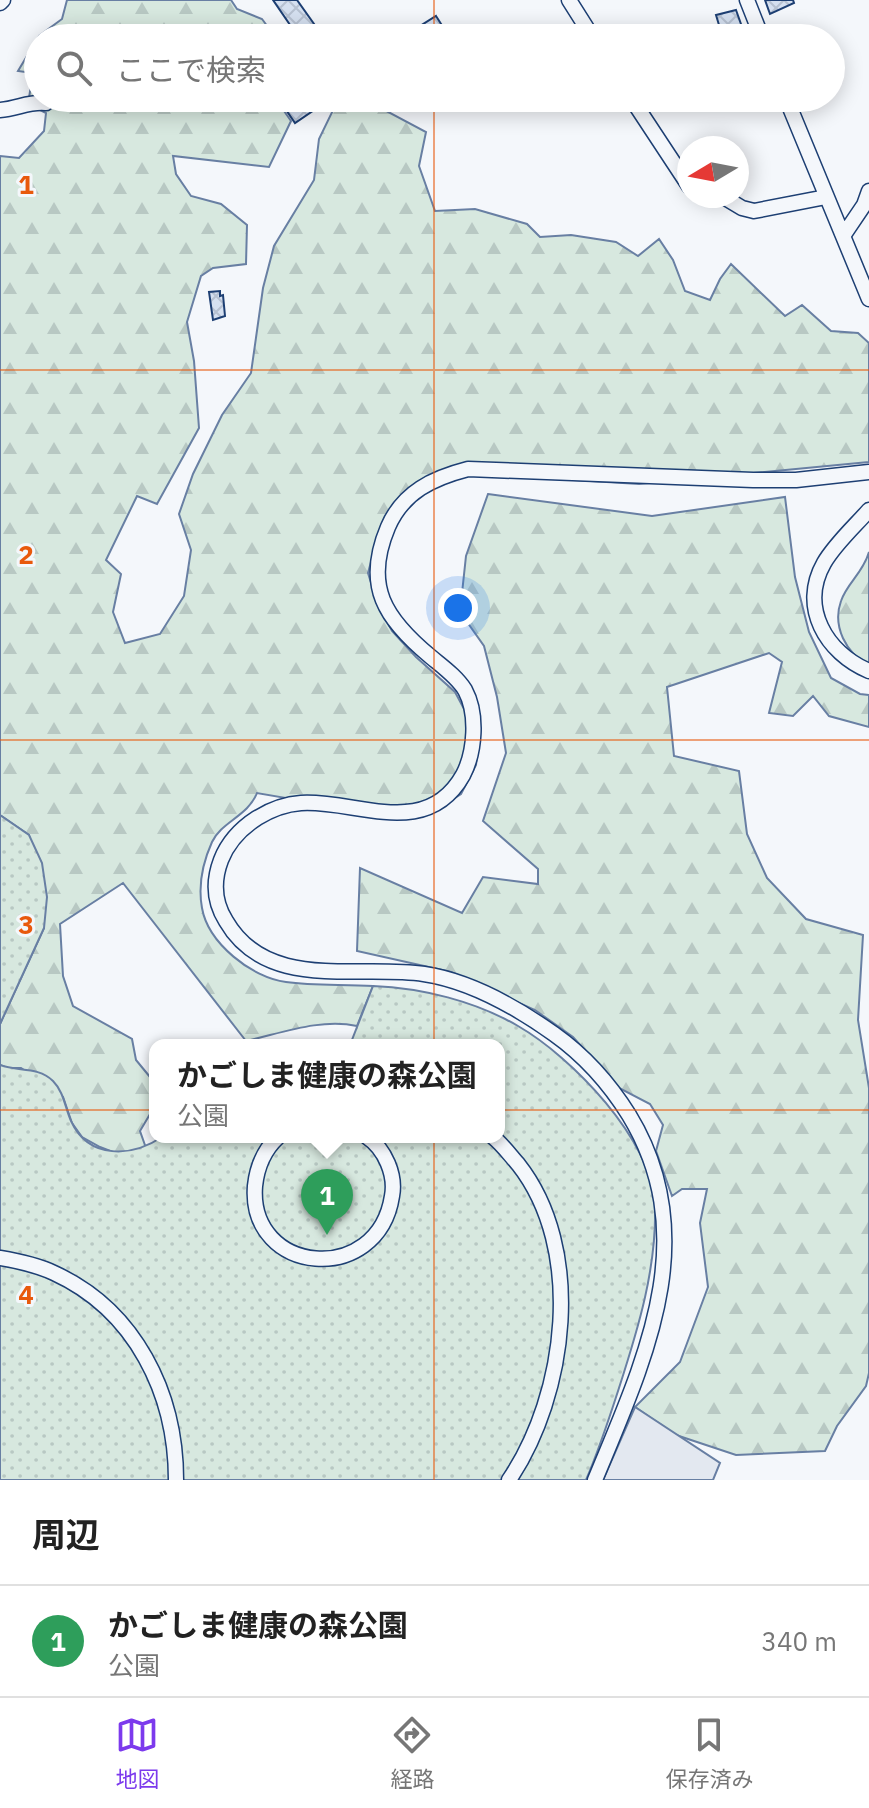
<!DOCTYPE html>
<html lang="ja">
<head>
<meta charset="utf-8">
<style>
	:root { --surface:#fff; --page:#f2f2f2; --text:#222; --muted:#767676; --line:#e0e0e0; --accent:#7c3aed }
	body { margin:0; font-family:"IBM Plex Sans","Noto Sans JP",sans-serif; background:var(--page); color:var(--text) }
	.compass { position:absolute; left:677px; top:136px; width:72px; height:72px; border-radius:50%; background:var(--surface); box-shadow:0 4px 20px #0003; rotate:260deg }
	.you { position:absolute; left:458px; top:608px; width:28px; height:28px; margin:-20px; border:6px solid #fff; border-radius:50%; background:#1a73e8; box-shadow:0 0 0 12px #1a73e833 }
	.badge { display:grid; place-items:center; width:52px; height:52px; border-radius:50%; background:var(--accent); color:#fff; font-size:26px; font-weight:700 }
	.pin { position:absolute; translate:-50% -66px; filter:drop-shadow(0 2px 4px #0008) }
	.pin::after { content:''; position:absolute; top:42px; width:28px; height:24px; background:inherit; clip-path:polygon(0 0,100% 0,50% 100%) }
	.popup { position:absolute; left:149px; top:1039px; width:356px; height:104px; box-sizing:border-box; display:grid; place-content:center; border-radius:16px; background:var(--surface); filter:drop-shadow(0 2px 6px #0005); font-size:26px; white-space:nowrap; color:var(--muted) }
	.popup b { font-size:30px; color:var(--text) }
	.popup::after { content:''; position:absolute; left:50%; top:100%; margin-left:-16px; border:16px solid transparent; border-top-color:var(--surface) }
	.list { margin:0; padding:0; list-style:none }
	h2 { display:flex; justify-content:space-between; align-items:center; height:104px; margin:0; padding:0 32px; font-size:34px }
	h2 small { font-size:26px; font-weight:400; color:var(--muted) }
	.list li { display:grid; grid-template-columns:52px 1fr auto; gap:24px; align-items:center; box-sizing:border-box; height:112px; padding:0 32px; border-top:2px solid var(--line) }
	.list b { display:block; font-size:30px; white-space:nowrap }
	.list p { margin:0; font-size:26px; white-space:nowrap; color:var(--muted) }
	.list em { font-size:26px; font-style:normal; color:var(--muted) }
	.icon { flex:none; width:44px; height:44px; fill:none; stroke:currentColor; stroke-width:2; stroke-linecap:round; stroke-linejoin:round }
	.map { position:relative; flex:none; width:869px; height:1480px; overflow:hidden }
	.search { position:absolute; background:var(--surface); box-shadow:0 4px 20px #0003; left:24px; right:24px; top:24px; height:88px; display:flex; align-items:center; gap:20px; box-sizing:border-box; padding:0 28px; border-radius:44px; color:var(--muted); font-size:30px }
	.sheet { height:216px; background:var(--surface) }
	nav { display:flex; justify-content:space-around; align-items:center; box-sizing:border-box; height:112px; border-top:2px solid var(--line); background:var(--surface); font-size:22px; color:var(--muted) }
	nav a { display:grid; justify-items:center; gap:4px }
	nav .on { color:var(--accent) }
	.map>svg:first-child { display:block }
	.forest { fill:url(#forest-firs); stroke:#687fa3; stroke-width:2 }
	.park { fill:url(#park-dots); stroke:#687fa3; stroke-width:2 }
	.parking { fill:#e3e8f0; stroke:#687fa3; stroke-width:2 }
	.building { fill:url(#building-cross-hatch); stroke:#1d3f73; stroke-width:2 }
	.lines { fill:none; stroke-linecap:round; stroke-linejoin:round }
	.minor-casing { stroke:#1d3f73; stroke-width:17 }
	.minor { stroke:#f4f7fb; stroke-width:14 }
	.grid { fill:none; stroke:#e8590c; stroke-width:2; stroke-opacity:0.55 }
	.grid-label { font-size:26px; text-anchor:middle; font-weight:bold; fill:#e8590c; stroke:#f4f7fb; stroke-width:6; stroke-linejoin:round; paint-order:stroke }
</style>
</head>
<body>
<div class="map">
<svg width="869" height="1480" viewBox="0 0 869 1480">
	<defs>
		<pattern id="forest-firs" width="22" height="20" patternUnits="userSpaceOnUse" patternTransform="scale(2)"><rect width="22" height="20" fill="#d7e8df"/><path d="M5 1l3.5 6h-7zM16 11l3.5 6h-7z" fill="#b8c8c3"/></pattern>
		<pattern id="park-dots" width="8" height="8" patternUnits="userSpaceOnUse" patternTransform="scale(2)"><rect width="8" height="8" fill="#d7e8df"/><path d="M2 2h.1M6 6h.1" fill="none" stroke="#b8c8c3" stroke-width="1.8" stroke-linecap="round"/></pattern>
		<pattern id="building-cross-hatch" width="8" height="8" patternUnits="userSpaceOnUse" patternTransform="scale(2)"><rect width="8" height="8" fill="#d5e0f0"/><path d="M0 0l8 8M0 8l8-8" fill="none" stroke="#b6c1d1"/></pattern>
	</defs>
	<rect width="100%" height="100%" fill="#f4f7fb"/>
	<!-- forest -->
	<path class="forest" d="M67 0H231L237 9 262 19 276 38H38V98H275L291 121 269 167 173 156 176 174 191 196 221 204 247 225 246 264 213 268 201 276 187 322 194 361 199 428 157 504 137 496 106 560 121 574 113 612 125 643 160 634 184 596 191 550 179 514 193 474 222 415 251 373 263 288 274 246 314 180 319 139 335 106 364 99 426 132 419 166 435 211 475 209 527 224 540 237 571 235 616 242 638 256 659 239 673 260 685 291 710 300 720 279 731 264 785 316 802 305 831 331 858 333 869 343V462L639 484 475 474 448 479 423 491 379 532 368 573 377 602 392 631 416 657 455 692 479 737 476 765 461 794 439 808 397 817 257 793C248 816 221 822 212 842 203 862 198 886 202 908 208 943 252 978 286 982 314 986 344 984 373 986L357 1026C321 1018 282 1033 246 1041L123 883 60 924 63 976 73 1006 132 1039 136 1060 150 1077 153 1109 140 1131 146 1148 118 1154 100 1147 82 1137 72 1123 63 1097 21 1068H8L0 1065V1024L44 928 29 835 0 815V156L19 158 44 131 46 113 28 104 33 73 18 71 39 36 62 19Z
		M488 494 652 516 785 497 795 577 809 632 831 678 860 694 869 695V727L829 716 813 696 793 716 769 713 782 662 769 653 667 687 674 756 739 771 747 834 767 878 806 919 863 935 858 1020 869 1088V1373L866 1386 837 1426 825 1451 736 1455 676 1435 635 1407 680 1362 708 1287 700 1223 707 1189H682L672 1196 656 1151 663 1125 650 1104 619 1088 573 1037 535 1010 451 972 357 951 360 868 462 913 483 877 538 884V869L483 821 506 753 497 697 484 646 460 612 466 556Z
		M869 552V665C846 654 832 626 841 601 847 583 863 573 869 552Z"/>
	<!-- park -->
	<path class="park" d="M0 815 29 835 42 863 47 897 44 928 0 1024Z
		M373 986C422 988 475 1001 518 1026 572 1057 652 1140 655 1204 657 1268 638 1329 619 1388 609 1419 599 1450 586 1480H0V1065C17 1072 38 1066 53 1081 64 1092 65 1108 71 1121 89 1160 132 1157 162 1137H499V1045H350Z"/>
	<!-- parking -->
	<path class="parking" d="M635 1407 720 1463 713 1480H603Z"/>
	<!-- building -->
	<path class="building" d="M273 0H297L324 38H299Z
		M765 0H793L794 3 770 14Z
		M736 10 742 27 722 35 716 15Z
		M436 16 450 38H401Z
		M278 98H314L320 106 295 123Z
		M220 291V296L223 295 225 316 213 320 209 292Z"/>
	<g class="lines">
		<defs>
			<path id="minor" d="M569 0 593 38
				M747 0 762 38
				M0 3 3 0
				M631 98 689 186
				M786 98 869 299
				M0 110C17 109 29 101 46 103
				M722 196 742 208 754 211 826 197
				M843 236 864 205 869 191
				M869 510C854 527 835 544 824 563 799 607 826 653 869 671
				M278 1137C264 1150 257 1167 255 1186 248 1275 378 1287 392 1196 396 1175 385 1149 367 1137
				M493 1137C502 1144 510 1155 518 1164 585 1249 567 1394 509 1480
				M0 1258C18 1261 37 1265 54 1273 135 1310 176 1393 176 1480
				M595 1480C644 1361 704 1238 629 1115 609 1083 585 1056 554 1034 516 1007 471 981 424 974 358 964 267 992 226 921 214 902 213 881 221 860 228 842 240 829 257 818 270 810 286 804 301 803 355 799 426 841 463 775 475 752 478 714 465 690 457 677 443 667 431 657 385 619 363 586 388 527 403 492 433 478 468 469L753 480H796L869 472"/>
		</defs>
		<!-- minor casing -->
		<use href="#minor" class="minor-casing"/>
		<!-- minor -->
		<use href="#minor" class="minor"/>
	</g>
	<!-- grid -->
	<path class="grid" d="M434 0V38M434 98V1480M0 370H869M0 740H869M0 1110H869"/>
	<g class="grid-label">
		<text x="26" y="194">1</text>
		<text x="26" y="564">2</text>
		<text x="26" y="934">3</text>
		<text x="26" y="1304">4</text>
	</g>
</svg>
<svg class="compass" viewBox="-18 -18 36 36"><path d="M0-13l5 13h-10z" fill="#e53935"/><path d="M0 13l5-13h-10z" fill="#767676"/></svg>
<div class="you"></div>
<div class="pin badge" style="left:327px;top:1235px;background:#2e9e5b">1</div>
<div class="popup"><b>かごしま健康の森公園</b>公園</div>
<div class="search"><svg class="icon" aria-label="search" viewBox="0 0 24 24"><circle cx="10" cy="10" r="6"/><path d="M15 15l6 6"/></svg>ここで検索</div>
</div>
<section class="sheet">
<h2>周辺<small></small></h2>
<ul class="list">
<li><span class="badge" style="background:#2e9e5b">1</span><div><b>かごしま健康の森公園</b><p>公園</p></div><em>340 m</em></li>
</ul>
</section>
<nav>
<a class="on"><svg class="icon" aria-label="map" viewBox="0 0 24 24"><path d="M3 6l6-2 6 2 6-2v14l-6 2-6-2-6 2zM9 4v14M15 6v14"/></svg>地図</a>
<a><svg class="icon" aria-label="directions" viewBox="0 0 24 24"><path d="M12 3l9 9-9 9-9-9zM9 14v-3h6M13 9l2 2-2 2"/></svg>経路</a>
<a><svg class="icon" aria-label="saved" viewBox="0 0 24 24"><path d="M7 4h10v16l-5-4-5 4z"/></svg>保存済み</a>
</nav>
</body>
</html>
